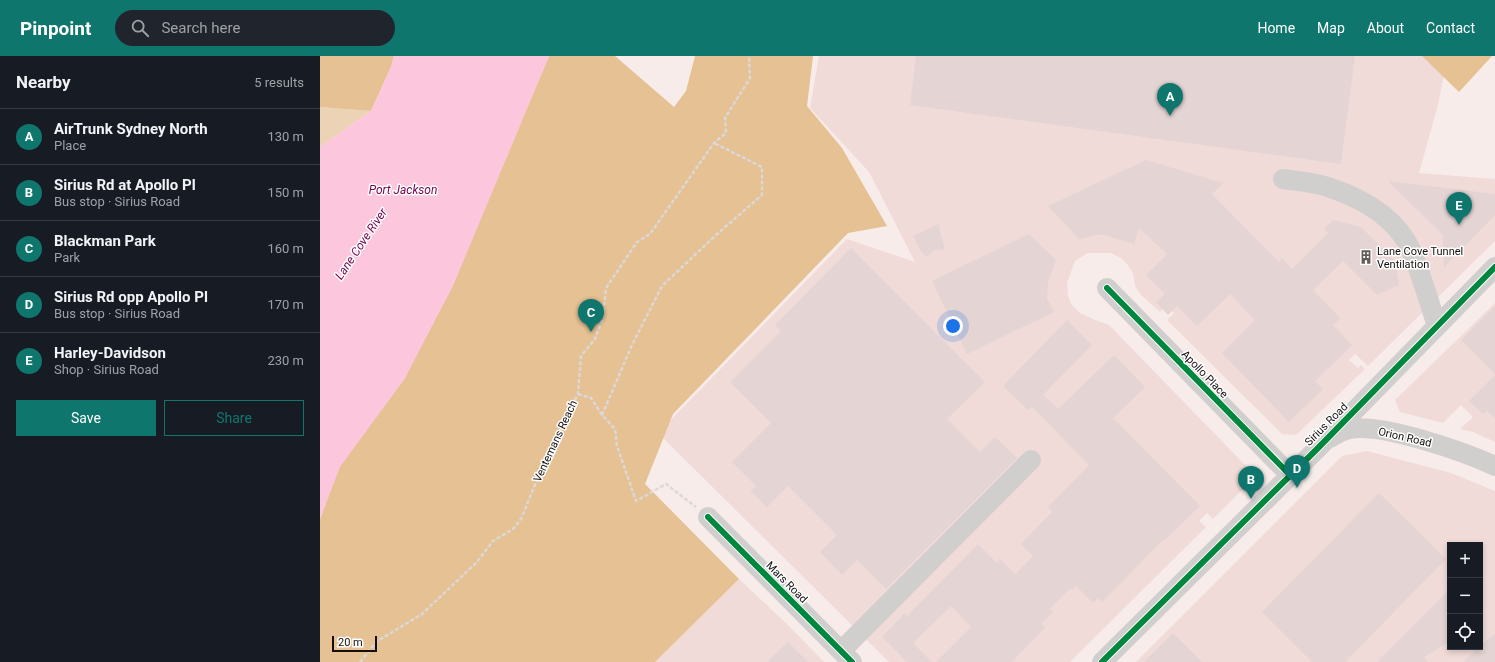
<!DOCTYPE html>
<html lang="en">
<head>
<meta charset="utf-8">
<style>
	:root { --surface:#171b24; --page:#20242c; --text:#f1f3f6; --muted:#9ea1a6; --line:#363941; --accent:#0f766e }
	body { margin:0; font-family:Roboto,sans-serif; background:var(--page); color:var(--text) }
	.controls { position:absolute; right:12px; bottom:12px; display:grid; overflow:hidden; border-radius:0px; box-shadow:0 2px 6px #0003 }
	.controls button { width:36px; height:36px; display:grid; place-items:center; padding:0; border:0; border-bottom:1px solid var(--line); background:var(--surface); color:var(--text); font:20px sans-serif }
	.scale { position:absolute; left:12px; bottom:10px; width:45px; box-sizing:border-box; padding-left:4px; border:2px solid #140e0c; border-top:0; font-size:11px; line-height:14px; white-space:nowrap; color:#140e0c; -webkit-text-stroke:3px #fff; paint-order:stroke }
	.you { position:absolute; left:633px; top:270px; width:14px; height:14px; margin:-10px; border:3px solid #fff; border-radius:50%; background:#1a73e8; box-shadow:0 0 0 6px #1a73e833 }
	.badge { display:grid; place-items:center; width:26px; height:26px; border-radius:50%; background:var(--accent); color:#fff; font-size:13px; font-weight:700 }
	.pin { position:absolute; translate:-50% -33px; filter:drop-shadow(0 1px 2px #0008) }
	.pin::after { content:''; position:absolute; top:21px; width:14px; height:12px; background:inherit; clip-path:polygon(0 0,100% 0,50% 100%) }
	.list { margin:0; padding:0; list-style:none }
	h2 { display:flex; justify-content:space-between; align-items:center; height:52px; margin:0; padding:0 16px; font-size:17px }
	h2 small { font-size:13px; font-weight:400; color:var(--muted) }
	.list li { display:grid; grid-template-columns:26px 1fr auto; gap:12px; align-items:center; box-sizing:border-box; height:56px; padding:0 16px; border-top:1px solid var(--line) }
	.list b { display:block; font-size:15px; white-space:nowrap }
	.list p { margin:0; font-size:13px; white-space:nowrap; color:var(--muted) }
	.list em { font-size:13px; font-style:normal; color:var(--muted) }
	.actions { display:flex; gap:8px; padding:12px 16px }
	.actions a { flex:1; padding:9px 0; border:1px solid var(--accent); border-radius:0px; text-align:center; font-size:14px; color:var(--accent) }
	.actions .main { background:var(--accent); color:#fff }
	.icon { flex:none; width:22px; height:22px; fill:none; stroke:currentColor; stroke-width:2; stroke-linecap:round; stroke-linejoin:round }
	.map { position:relative; flex:none; width:1175px; height:606px; overflow:hidden }
	header { display:flex; align-items:center; gap:24px; box-sizing:border-box; height:56px; padding:0 20px; background:var(--accent); color:#fff }
	header strong { font-size:19px }
	nav { display:flex; gap:22px; margin-inline-start:auto; font-size:14px }
	.search { width:280px; height:36px; background:var(--page); display:flex; align-items:center; gap:10px; box-sizing:border-box; padding:0 14px; border-radius:22px; color:var(--muted); font-size:15px }
	main { display:flex }
	aside { flex:1; background:var(--surface) }
	.map>svg:first-child { display:block }
	.built { fill:#f0dbd8; fill-rule:evenodd }
	.green { fill:#edd3b6 }
	.forest { fill:#e5c193 }
	.water { fill:#fcc6dd }
	.building { fill:#e4d4d4 }
	.lines { fill:none; stroke-linecap:round; stroke-linejoin:round }
	.path { stroke:#dbd8d7; stroke-width:2.5; stroke-dasharray:4 2; stroke-linecap:butt }
	.minor { stroke:#d1cfce; stroke-width:20 }
	.cycleway-casing { stroke:#fff; stroke-width:8 }
	.cycleway { stroke:#00873e; stroke-width:6 }
	.labels { text-anchor:middle; stroke-width:3; stroke-linejoin:round; paint-order:stroke }
	.poi-label { font-size:11px; fill:#140e0c; stroke:#fff; text-anchor:start }
	.street-label { font-size:11px; fill:#140e0c; stroke:#fff }
	.water-label { font-size:12px; font-style:italic; fill:#71044b; stroke:#fff }
</style>
</head>
<body>
<header>
<strong>Pinpoint</strong>
<div class="search"><svg class="icon" aria-label="search" viewBox="0 0 24 24"><circle cx="10" cy="10" r="6"/><path d="M15 15l6 6"/></svg>Search here</div>
<nav><a>Home</a><a>Map</a><a>About</a><a>Contact</a></nav>
</header>
<main>
<aside>
<h2>Nearby<small>5 results</small></h2>
<ul class="list">
<li><span class="badge">A</span><div><b>AirTrunk Sydney North</b><p>Place</p></div><em>130 m</em></li>
<li><span class="badge">B</span><div><b>Sirius Rd at Apollo Pl</b><p>Bus stop · Sirius Road</p></div><em>150 m</em></li>
<li><span class="badge">C</span><div><b>Blackman Park</b><p>Park</p></div><em>160 m</em></li>
<li><span class="badge">D</span><div><b>Sirius Rd opp Apollo Pl</b><p>Bus stop · Sirius Road</p></div><em>170 m</em></li>
<li><span class="badge">E</span><div><b>Harley-Davidson</b><p>Shop · Sirius Road</p></div><em>230 m</em></li>
</ul>
<div class="actions"><a class="main">Save</a><a>Share</a></div>
</aside>
<div class="map">
<svg width="1175" height="606" viewBox="0 0 1175 606">
	<rect width="100%" height="100%" fill="#f7ece9"/>
	<!-- built -->
	<path class="built" d="M499 0H1116L1126 9 1118 49 1099 117 1175 123V185L1048 310 1035 298 1029 304 1038 312 1041 309 1045 313 976 379 962 378 847 264 854 257 846 250 840 256 821 239 815 230 813 217 807 208 801 202 791 197H768L755 205 747 227 748 240 751 248 760 257 773 263 789 269 930 414V426L893 463 887 457 879 465 886 471 750 606H569L338 377 527 183 595 206 549 116 490 52Z
		M1175 247V386L1153 376 1140 373 1153 361 1141 349 1123 367 1080 356 1075 344Z
		M1047 395 1131 417 1175 435V606H816L1022 400ZM1130 489H1160V591H1130Z
		M419 523 467 568 504 606H335Z"/>
	<!-- green -->
	<path class="green" d="M0 51 51 55 0 91Z"/>
	<!-- forest -->
	<path class="forest" d="M0 0H74L71 11 51 55 0 51Z
		M229 0H295L354 51 366 35 375 0H493L487 50 522 92 567 170 528 177 353 358 325 428 419 523 335 606H0V463L19 411 85 322 183 109Z
		M1102 0H1172L1139 36Z"/>
	<!-- water -->
	<path class="water" d="M74 0H229L133 230 85 322 20 411 0 463V91L51 55 71 11Z"/>
	<!-- building -->
	<path class="building" d="M596 0H1035L1021 108 590 49Z
		M826 104 903 127 892 138 959 206 962 202 972 213 1008 177 1004 173 1013 164 1041 171 1075 205 1079 229 1057 239 1023 205 993 234 1020 262 1013 269 1032 289 995 325 1003 333 969 366 902 297 935 264 910 238 877 270 857 250 848 259 836 246 845 238 826 219 847 198 819 172 814 188 781 178 759 183 728 150Z
		M1068 125 1175 138V159L1124 211 1123 179Z
		M618 168 625 193 614 194 607 201 600 194 593 180Z
		M709 178 736 204 728 225 727 243 734 256 647 298 612 225Z
		M531 192 665 326 627 363 660 396 675 381 697 402 566 533 537 504 522 519 500 496 517 479 468 430 447 451 430 435 436 430 412 406 451 367 410 326 461 275 455 269Z
		M1175 250V318L1141 284Z
		M747 264 772 289 723 339 738 353 794 299 825 331 793 362 880 450 845 484 844 483 782 546 778 542 773 547 756 530 752 534 750 532 730 553 733 556 721 568 725 571 692 606H616L651 571 631 550 593 587 612 606H587L562 581 585 557 587 560 658 488 677 507 680 503 695 518 713 500 701 488 732 456 728 451 769 409 712 351 708 354 683 330Z
		M1175 319V362L1167 355 1163 358 1149 345Z
		M1059 437 1126 503 1025 606H992L942 556Z
		M1130 533V585L1104 601 1108 606H1057Z
		M853 577 882 606H824Z
		M1175 578V606H1144L1158 591H1160L1161 589Z
		M468 586 488 606H447Z"/>
	<g class="lines">
		<!-- path -->
		<path class="path" d="M258 338 271 342 282 359 295 373 297 390 316 445 346 428 376 451
			M282 359 312 289 342 230 396 179 442 139V111L394 87
			M40 606 56 586 102 558 156 507 173 485 193 473 201 463 223 409 258 338 261 300 275 283 283 261 286 232 317 186 330 178 394 87 406 77 405 62 430 22 429 0"/>
		<!-- minor -->
		<path class="minor" d="M963 123C977 125 994 126 1008 131 1041 142 1076 161 1091 194 1101 217 1109 246 1117 270
			M787 232 970 419
			M1010 382C1016 378 1023 374 1030 373 1062 367 1145 396 1175 410
			M388 461 532 606
			M521 595 711 404
			M782 606 998 392 1175 211"/>
		<defs>
			<path id="cycleway" d="M787 232 970 419
				M388 461 532 606
				M782 606 998 392 1175 211"/>
		</defs>
		<!-- cycleway casing -->
		<use href="#cycleway" class="cycleway-casing"/>
		<!-- cycleway -->
		<use href="#cycleway" class="cycleway"/>
	</g>
	<!-- icons -->
	<defs>
		<symbol id="building-bare" viewBox="-9 -9 18 18"><path d="M-4-6H4V6H1V3H-1V6H-4ZM-2.5-4.3h1.7v1.8h-1.7ZM.8-4.3h1.7v1.8H.8ZM-2.5-1h1.7V.8h-1.7ZM.8-1h1.7V.8H.8Z" fill="#635c59" stroke="#fff" stroke-width="2.5" paint-order="stroke"/></symbol>
	</defs>
	<g fill-rule="evenodd">
		<use href="#building-bare" x="1036" y="191" width="20" height="20"/>
	</g>
	<g class="labels">
		<!-- poi labels -->
		<g class="poi-label">
			<text x="1057" y="199">Lane Cove Tunnel<tspan x="1057" dy="13">Ventilation</tspan></text>
		</g>
		<!-- street labels -->
		<g class="street-label">
			<text transform="translate(885 318) rotate(46)" y="4">Apollo Place</text>
			<text transform="translate(1006 368) rotate(-45)" y="4">Sirius Road</text>
			<text transform="translate(1085 381) rotate(13)" y="4">Orion Road</text>
			<text transform="translate(235 385) rotate(-65)" y="4">Ventemans Reach</text>
			<text transform="translate(467 526) rotate(45)" y="4">Mars Road</text>
		</g>
		<!-- water labels -->
		<g class="water-label">
			<text x="83" y="138">Port Jackson</text>
			<text transform="translate(41 188) rotate(-56)" y="4">Lane Cove River</text>
		</g>
	</g>
</svg>
<div class="controls">
<button>+</button>
<button>−</button>
<button><svg class="icon" aria-label="locate" viewBox="0 0 24 24"><circle cx="12" cy="12" r="6"/><path d="M12 2v4M12 18v4M2 12h4M18 12h4"/></svg></button>
</div>
<div class="scale">20 m</div>
<div class="you"></div>
<div class="pin badge" style="left:850px;top:60px">A</div>
<div class="pin badge" style="left:931px;top:443px">B</div>
<div class="pin badge" style="left:271px;top:276px">C</div>
<div class="pin badge" style="left:977px;top:432px">D</div>
<div class="pin badge" style="left:1139px;top:169px">E</div>
</div>
</main>
</body>
</html>
